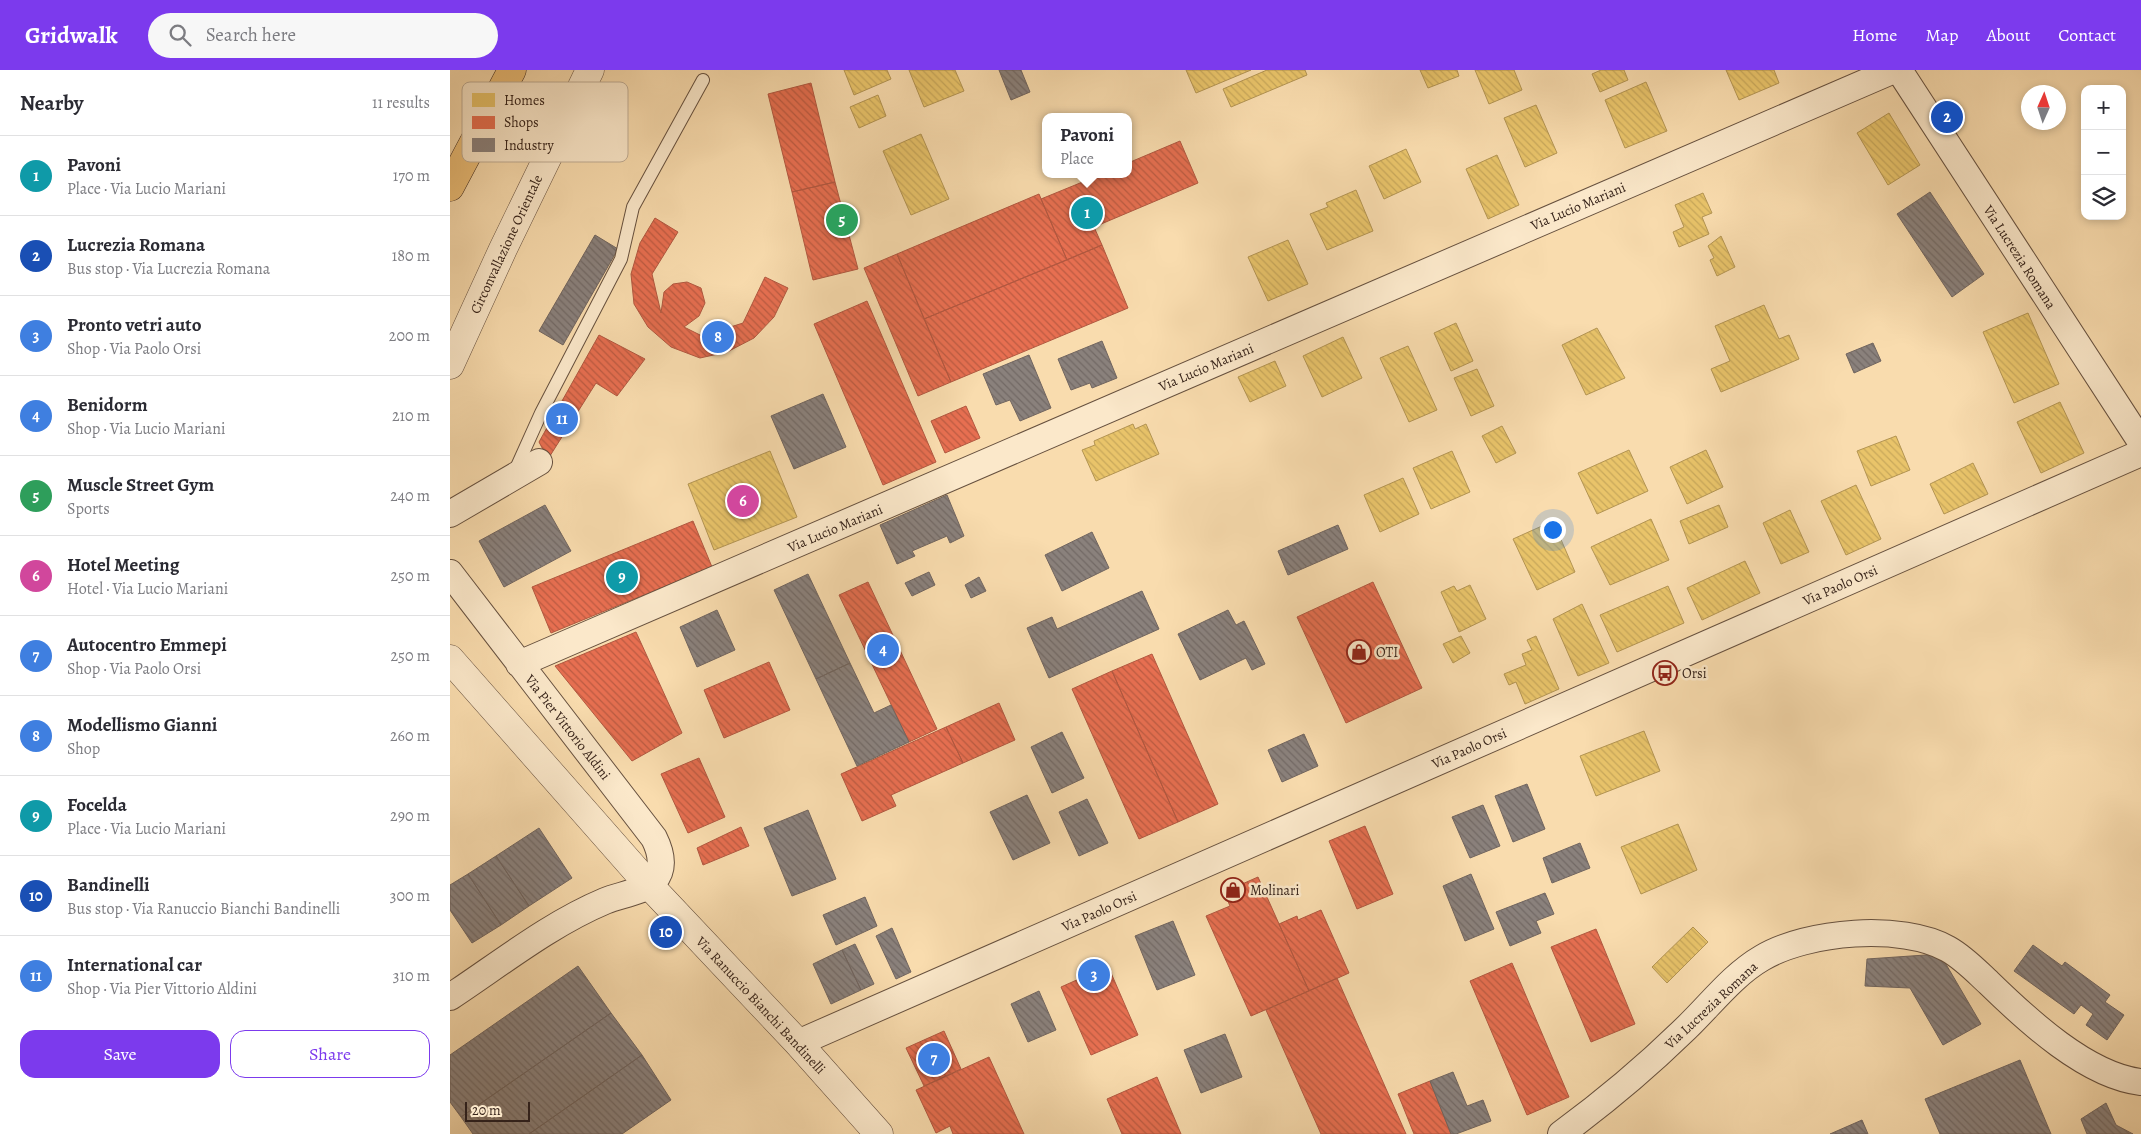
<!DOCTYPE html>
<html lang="en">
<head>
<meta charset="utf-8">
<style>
	:root { --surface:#fff; --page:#f7f7f7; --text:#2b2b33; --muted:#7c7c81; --line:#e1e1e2; --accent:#7c3aed }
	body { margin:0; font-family:Alegreya,serif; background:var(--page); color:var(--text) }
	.controls { position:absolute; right:15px; top:15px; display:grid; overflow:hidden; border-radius:10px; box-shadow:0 2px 8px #0003 }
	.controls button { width:45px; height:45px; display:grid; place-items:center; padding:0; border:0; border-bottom:1px solid var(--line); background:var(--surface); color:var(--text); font:25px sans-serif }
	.compass { position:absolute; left:1571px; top:15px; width:45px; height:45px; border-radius:50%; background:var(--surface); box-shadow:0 2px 8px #0003; rotate:3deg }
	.scale { position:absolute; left:15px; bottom:12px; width:65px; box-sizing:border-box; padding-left:5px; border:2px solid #36231a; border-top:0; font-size:14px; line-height:18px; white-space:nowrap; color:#36231a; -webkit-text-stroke:4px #fbe8ca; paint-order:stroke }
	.you { position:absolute; left:1102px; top:459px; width:18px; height:18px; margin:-12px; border:4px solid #fff; border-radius:50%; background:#1a73e8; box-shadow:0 0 0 8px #1a73e833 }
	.badge { display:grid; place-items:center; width:32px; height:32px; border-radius:50%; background:var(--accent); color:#fff; font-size:16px; font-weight:700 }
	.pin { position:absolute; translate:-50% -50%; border:2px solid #fff; box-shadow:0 1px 5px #0006 }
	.popup { position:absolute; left:592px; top:43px; width:90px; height:65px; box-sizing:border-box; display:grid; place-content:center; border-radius:10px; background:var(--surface); filter:drop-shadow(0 1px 4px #0005); font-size:16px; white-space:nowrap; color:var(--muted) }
	.popup b { font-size:19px; color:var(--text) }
	.popup::after { content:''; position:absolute; left:50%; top:100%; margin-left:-10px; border:10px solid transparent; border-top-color:var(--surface) }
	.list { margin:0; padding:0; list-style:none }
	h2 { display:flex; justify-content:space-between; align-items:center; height:65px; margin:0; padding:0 20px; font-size:21px }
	h2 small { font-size:16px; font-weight:400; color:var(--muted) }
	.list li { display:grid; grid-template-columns:32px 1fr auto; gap:15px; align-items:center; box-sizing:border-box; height:80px; padding:0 20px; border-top:1px solid var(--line) }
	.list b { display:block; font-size:19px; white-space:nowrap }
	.list p { margin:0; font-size:16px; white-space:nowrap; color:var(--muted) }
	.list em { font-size:16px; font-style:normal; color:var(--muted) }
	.actions { display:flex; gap:10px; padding:15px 20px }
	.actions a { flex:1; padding:11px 0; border:1px solid var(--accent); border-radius:15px; text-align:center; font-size:18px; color:var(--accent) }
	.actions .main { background:var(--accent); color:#fff }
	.icon { flex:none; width:28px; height:28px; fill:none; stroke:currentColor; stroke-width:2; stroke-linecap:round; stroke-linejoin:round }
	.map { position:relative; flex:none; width:1691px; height:1064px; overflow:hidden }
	header { display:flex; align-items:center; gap:30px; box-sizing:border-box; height:70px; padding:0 25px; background:var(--accent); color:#fff }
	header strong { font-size:24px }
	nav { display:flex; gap:28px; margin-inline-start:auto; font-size:18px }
	.search { width:350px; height:45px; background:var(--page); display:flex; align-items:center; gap:12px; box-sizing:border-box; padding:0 18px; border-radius:28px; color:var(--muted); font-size:19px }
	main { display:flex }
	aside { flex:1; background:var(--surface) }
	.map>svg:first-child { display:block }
	.homes { fill:url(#homes-back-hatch); stroke:#b39452 }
	.shops { fill:url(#shops-back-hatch); stroke:#b25840 }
	.industry { fill:url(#industry-back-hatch); stroke:#71655f }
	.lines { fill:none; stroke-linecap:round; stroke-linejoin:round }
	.service-casing { stroke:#67513f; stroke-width:14 }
	.minor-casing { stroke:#67513f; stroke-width:28 }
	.tertiary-casing { stroke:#67513f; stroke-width:29 }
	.motorway-casing { stroke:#36231a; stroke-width:29 }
	.service { stroke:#fbe8ca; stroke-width:12 }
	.minor { stroke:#fbe8ca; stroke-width:26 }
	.tertiary { stroke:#fbe8ca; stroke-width:28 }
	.motorway { stroke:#ecbe77; stroke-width:28 }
	.labels { text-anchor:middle; stroke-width:5; stroke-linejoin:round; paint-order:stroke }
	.street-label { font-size:14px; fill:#36231a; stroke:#fbe8ca }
	.poi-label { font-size:14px; fill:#36231a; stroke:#fbe8ca; text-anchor:start }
	.key { fill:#fbe8ca; stroke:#c0ad95; stroke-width:1 }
	.key-label { font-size:14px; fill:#36231a }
</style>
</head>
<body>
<header>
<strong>Gridwalk</strong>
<div class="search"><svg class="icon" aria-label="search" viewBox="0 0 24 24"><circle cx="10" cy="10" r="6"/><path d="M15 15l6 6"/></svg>Search here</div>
<nav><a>Home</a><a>Map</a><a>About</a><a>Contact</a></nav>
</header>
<main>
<aside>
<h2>Nearby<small>11 results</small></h2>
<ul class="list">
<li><span class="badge" style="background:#0f9aa8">1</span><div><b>Pavoni</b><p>Place · Via Lucio Mariani</p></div><em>170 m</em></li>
<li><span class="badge" style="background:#1a4fb4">2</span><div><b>Lucrezia Romana</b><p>Bus stop · Via Lucrezia Romana</p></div><em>180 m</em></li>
<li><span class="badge" style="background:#3f7fe0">3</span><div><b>Pronto vetri auto</b><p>Shop · Via Paolo Orsi</p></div><em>200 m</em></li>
<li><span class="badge" style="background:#3f7fe0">4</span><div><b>Benidorm</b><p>Shop · Via Lucio Mariani</p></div><em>210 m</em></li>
<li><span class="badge" style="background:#2e9e5b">5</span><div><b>Muscle Street Gym</b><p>Sports</p></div><em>240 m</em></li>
<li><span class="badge" style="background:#d1479c">6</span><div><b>Hotel Meeting</b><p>Hotel · Via Lucio Mariani</p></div><em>250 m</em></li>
<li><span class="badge" style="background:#3f7fe0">7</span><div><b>Autocentro Emmepi</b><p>Shop · Via Paolo Orsi</p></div><em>250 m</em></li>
<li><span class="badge" style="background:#3f7fe0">8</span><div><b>Modellismo Gianni</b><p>Shop</p></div><em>260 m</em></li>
<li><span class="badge" style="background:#0f9aa8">9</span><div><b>Focelda</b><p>Place · Via Lucio Mariani</p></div><em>290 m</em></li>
<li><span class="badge" style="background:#1a4fb4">10</span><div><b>Bandinelli</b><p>Bus stop · Via Ranuccio Bianchi Bandinelli</p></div><em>300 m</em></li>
<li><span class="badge" style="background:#3f7fe0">11</span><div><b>International car</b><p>Shop · Via Pier Vittorio Aldini</p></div><em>310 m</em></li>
</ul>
<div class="actions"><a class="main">Save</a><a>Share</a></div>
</aside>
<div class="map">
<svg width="1691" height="1064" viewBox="0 0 1691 1064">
	<defs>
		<pattern id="homes-back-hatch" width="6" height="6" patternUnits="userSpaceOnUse" patternTransform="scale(1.25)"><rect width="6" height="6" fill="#e9c46a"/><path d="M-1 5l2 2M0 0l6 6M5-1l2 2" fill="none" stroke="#c8a85b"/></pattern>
		<pattern id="shops-back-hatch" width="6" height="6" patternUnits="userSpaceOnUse" patternTransform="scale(1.25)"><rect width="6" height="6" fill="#e76f51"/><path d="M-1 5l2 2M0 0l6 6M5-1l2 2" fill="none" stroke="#bc5b42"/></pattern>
		<pattern id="industry-back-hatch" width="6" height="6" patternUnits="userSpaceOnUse" patternTransform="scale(1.25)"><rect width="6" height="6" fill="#8a817c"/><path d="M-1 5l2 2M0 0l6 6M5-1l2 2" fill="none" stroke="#726965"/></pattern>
	</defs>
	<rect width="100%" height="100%" fill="#f9dcae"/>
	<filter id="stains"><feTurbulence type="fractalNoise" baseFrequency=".004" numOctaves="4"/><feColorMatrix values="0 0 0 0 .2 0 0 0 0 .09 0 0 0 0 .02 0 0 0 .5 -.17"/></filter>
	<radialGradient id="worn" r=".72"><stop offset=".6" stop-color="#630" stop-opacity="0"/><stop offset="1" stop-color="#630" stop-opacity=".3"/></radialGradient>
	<!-- homes -->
	<path class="homes" d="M394 0H437L441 9 404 25Z
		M459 0H505L514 21 474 37Z
		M736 0H801L746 23Z
		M817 0H855L857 5 781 37 773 19Z
		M970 0H1007L1009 6 978 18Z
		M1025 0H1064L1072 20 1039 34Z
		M1151 0H1174L1178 10 1150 22 1142 4Z
		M1276 0H1324L1329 13 1289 30Z
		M1196 12 1217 61 1175 78 1155 30Z
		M428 25 436 46 409 58 400 37Z
		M1086 35 1107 83 1075 97 1054 48Z
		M1439 43 1470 95 1438 115 1407 63Z
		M471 64 499 129 461 145 433 81Z
		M956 79 971 112 934 129 919 96Z
		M1047 85 1069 135 1038 149 1016 99Z
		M906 120 923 161 877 180 860 144 878 137 876 133Z
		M1253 123 1262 143 1252 147 1259 164 1229 177 1223 162 1234 157 1225 135Z
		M1271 166 1285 197 1267 206 1260 190 1264 188 1258 176Z
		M838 170 858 214 818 231 798 187Z
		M1314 235 1329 269 1339 265 1349 289 1271 322 1261 299 1280 291 1265 256Z
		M1578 243 1609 314 1564 333 1533 262Z
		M1006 253 1023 291 1001 301 984 263Z
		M1147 258 1175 308 1136 325 1112 275Z
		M893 267 912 308 872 327 853 286Z
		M958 276 987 340 959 352 930 288Z
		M825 291 836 316 800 332 788 307Z
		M1027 299 1044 336 1021 346 1004 308Z
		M1610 332 1634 383 1591 403 1567 352Z
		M683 354 685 359 696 354 709 384 646 411 632 380 645 375 644 371Z
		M1052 356 1066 383 1046 393 1032 366Z
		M1446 366 1460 400 1421 416 1407 381Z
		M1179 380 1198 421 1147 444 1128 403Z
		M1256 380 1273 417 1237 434 1220 397Z
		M320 381 347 447 264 480 238 414Z
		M1002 381 1020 422 981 439 963 398Z
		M1523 393 1538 424 1494 444 1480 414Z
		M953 408 969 444 930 462 914 425Z
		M1406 415 1431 469 1396 485 1371 431Z
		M1269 435 1278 457 1239 474 1230 451Z
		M1340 440 1359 482 1331 494 1313 453Z
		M1201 449 1219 490 1160 515 1141 477Z
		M1103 451 1125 502 1087 520 1063 469Z
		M1295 491 1310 523 1252 550 1237 518Z
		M1020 515 1036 549 1009 562 991 522 1004 516 1007 521Z
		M1218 516 1234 553 1167 582 1150 545Z
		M1132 534 1159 593 1128 606 1103 549Z
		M1011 566 1020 583 1003 593 993 574Z
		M1086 566 1109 619 1075 634 1066 612 1059 615 1054 604 1076 595 1072 584 1082 580 1077 570Z
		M1194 661 1210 701 1146 726 1130 686Z
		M1228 754 1247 800 1191 824 1171 777Z
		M1243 857 1258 872 1217 913 1202 897Z"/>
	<!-- shops -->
	<path class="shops" d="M361 13 385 112 342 122 318 24Z
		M730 71 748 113 644 157 652 175 617 190 591 129 652 104H678V93Z
		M385 112 408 199 363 210 342 122Z
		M589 124 617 190 474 249 447 184Z
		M205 148 228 162 202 204 211 243 214 222 223 214 237 212 251 218 255 233 249 246 234 257 252 266 293 253 315 207 338 218 324 247 304 268 277 282 250 288 221 277 198 257 184 234 181 204 190 173Z
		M652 175 678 238 501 312 474 249Z
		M447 184 501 312 468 326 414 198Z
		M417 231 486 392 433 415 364 254Z
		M149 265 195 289 167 326 146 313 98 389 89 372Z
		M516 336 530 368 495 383 481 351Z
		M243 451 262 497 101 563 82 517Z
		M418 512 487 659 459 672 389 525Z
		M923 512 972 618 896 653 847 547Z
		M186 562 232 663 182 691 105 596Z
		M702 584 768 734 728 752 662 601Z
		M319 592 340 640 274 668 254 620Z
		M662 601 728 752 689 769 622 619Z
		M549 633 565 670 513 693 496 657Z
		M496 657 513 693 441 725 446 736 412 751 391 704Z
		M249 688 275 747 238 763 211 704Z
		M915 756 943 824 907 839 879 771Z
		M291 757 299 776 253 795 247 778Z
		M808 807 859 921 801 946 756 846 780 836 774 822Z
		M871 840 899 903 859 921 829 854 847 846 848 850Z
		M1146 859 1185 954 1141 972 1101 877Z
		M1062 893 1119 1027 1077 1045 1020 911Z
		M658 896 688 965 641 985 611 917Z
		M887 908 956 1064H871L816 940Z
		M494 961 511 999 474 1016 456 978Z
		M539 987 574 1064H503L500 1056 486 1063 466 1020Z
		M707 1007 731 1064H672L657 1029Z
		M980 1011 1001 1064H964L948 1024Z"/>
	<!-- industry -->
	<path class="industry" d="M549 0H571L580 22 561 30Z
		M1480 122 1534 204 1502 227 1447 144Z
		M145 165 168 179 113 275 89 261Z
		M652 271 667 308 642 318 640 313 621 320 608 289Z
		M1423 273 1431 291 1404 303 1396 284Z
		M579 285 601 338 570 351 560 330 546 335 533 304Z
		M373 324 396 377 344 399 321 346Z
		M497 425 514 466 500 473 497 466 462 481 465 486 447 494 430 455Z
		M95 435 121 481 54 517 29 471Z
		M888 455 898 479 838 505 828 481Z
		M642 462 659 498 612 521 595 485Z
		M479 502 485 515 462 526 455 513Z
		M358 504 400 593 366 609 324 520Z
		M529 507 536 521 521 528 515 515Z
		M692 521 709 559 599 608 577 558 602 547 607 559Z
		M267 540 285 580 247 597 230 557Z
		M778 540 786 555 794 551 815 594 802 600 796 588 750 610 728 564Z
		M400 593 424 643 441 635 459 672 407 696 366 609Z
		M612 662 634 708 602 723 581 677Z
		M854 664 868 696 832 712 818 680Z
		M1077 714 1095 759 1063 772 1045 726Z
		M577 725 600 773 563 790 540 742Z
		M637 729 658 773 629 786 609 742Z
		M1033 735 1050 776 1020 788 1002 747Z
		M358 740 386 809 342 826 314 758Z
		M89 758 122 808 79 836 46 786Z
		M1130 773 1140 798 1102 813 1093 788Z
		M46 786 79 836 51 855 18 804Z
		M18 804 51 855 22 873 0 840V815Z
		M1021 804 1044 859 1015 871 993 816Z
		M1095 823 1104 844 1086 851 1091 863 1060 876 1046 842Z
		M415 827 427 856 386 875 373 845Z
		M723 851 745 905 707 920 685 866Z
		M442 858 461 902 446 909 426 866Z
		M405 874 424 914 411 920 392 880Z
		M1583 875 1612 896 1615 892 1660 925 1655 932 1674 945 1657 970 1636 955 1643 944 1631 935 1624 944 1564 901Z
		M392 880 411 920 381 934 363 894Z
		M1490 884 1531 954 1493 975 1460 918 1415 916 1417 889Z
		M128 896 161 943 11 1047 0 1032V985Z
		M589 921 606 960 578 972 561 934Z
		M161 943 192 985 79 1064H23L11 1047Z
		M775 964 792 1007 751 1023 734 980Z
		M192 985 221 1030 172 1064H79Z
		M1570 990 1601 1064H1490L1475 1029Z
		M1003 1002 1017 1036 1033 1030 1041 1051 1006 1064H1001L980 1011Z
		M1656 1033 1666 1055 1683 1064H1637L1631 1049Z
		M1412 1050 1418 1064H1380Z"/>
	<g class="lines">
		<defs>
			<path id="service" d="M64 403 91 343 171 189 183 137 253 10"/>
			<path id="minor" d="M1449 0 1691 372
				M0 444 89 392
				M0 503 204 768C211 782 215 798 204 811 194 822 169 825 155 831 100 854 50 894 0 927
				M69 594 1444 0
				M348 973 1691 383
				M1111 1064C1153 1033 1194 999 1232 962 1258 938 1281 906 1312 888 1357 861 1452 853 1498 879 1514 888 1526 901 1539 913 1577 950 1637 1006 1691 1012"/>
			<path id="tertiary" d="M0 295 53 179 140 0
				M0 589 199 815 348 973 429 1064"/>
			<path id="motorway" d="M0 117 62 0"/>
		</defs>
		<!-- service casing -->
		<use href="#service" class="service-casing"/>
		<!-- minor casing -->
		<use href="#minor" class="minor-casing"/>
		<!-- tertiary casing -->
		<use href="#tertiary" class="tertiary-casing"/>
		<!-- motorway casing -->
		<use href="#motorway" class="motorway-casing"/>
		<!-- service -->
		<use href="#service" class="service"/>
		<!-- minor -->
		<use href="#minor" class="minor"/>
		<!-- tertiary -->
		<use href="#tertiary" class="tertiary"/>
		<!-- motorway -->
		<use href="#motorway" class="motorway"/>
	</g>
	<!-- icons -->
	<defs>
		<symbol id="shop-ring" viewBox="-11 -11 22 22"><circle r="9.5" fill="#fbe8ca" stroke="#8f2418" stroke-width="1.5"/><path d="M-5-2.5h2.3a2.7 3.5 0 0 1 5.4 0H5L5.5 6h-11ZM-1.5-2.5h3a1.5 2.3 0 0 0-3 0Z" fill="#8f2418"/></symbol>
		<symbol id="bus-ring" viewBox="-11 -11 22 22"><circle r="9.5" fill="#fbe8ca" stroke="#8f2418" stroke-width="1.5"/><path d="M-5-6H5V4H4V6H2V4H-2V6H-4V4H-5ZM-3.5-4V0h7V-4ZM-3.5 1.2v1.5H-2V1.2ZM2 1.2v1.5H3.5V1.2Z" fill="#8f2418"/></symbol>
	</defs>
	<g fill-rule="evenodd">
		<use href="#shop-ring" x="895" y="568" width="28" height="28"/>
		<use href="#bus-ring" x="1201" y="589" width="28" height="28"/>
		<use href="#shop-ring" x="769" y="806" width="28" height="28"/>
	</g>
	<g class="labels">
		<!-- street labels -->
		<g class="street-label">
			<text transform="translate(1128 136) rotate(-23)" y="5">Via Lucio Mariani</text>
			<text transform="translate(56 174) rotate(-65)" y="5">Circonvallazione Orientale</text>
			<text transform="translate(1570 187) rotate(57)" y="5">Via Lucrezia Romana</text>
			<text transform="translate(756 297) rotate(-23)" y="5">Via Lucio Mariani</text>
			<text transform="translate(385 458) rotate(-23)" y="5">Via Lucio Mariani</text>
			<text transform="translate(1390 515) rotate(-24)" y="5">Via Paolo Orsi</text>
			<text transform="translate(118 657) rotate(52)" y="5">Via Pier Vittorio Aldini</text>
			<text transform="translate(1019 678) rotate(-24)" y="5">Via Paolo Orsi</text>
			<text transform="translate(649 841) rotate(-24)" y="5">Via Paolo Orsi</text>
			<text transform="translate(311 935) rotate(47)" y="5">Via Ranuccio Bianchi Bandinelli</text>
			<text transform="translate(1261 935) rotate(-43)" y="5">Via Lucrezia Romana</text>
		</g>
		<!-- poi labels -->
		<g class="poi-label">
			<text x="926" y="587">OTI</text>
			<text x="1232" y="608">Orsi</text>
			<text x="800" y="825">Molinari</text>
		</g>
	</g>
	<!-- legend -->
	<rect x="12" y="12" width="166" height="80" rx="8" class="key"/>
	<rect x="22" y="23" width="23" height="14" fill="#e9c46a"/>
	<rect x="22" y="46" width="23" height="13" fill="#e76f51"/>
	<rect x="22" y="68" width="23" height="14" fill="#8a817c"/>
	<g class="key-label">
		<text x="54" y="35">Homes</text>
		<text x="54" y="57">Shops</text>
		<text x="54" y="80">Industry</text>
	</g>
	<rect width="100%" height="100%" filter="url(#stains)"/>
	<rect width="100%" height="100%" fill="url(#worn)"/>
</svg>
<div class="controls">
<button>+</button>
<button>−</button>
<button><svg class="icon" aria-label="layers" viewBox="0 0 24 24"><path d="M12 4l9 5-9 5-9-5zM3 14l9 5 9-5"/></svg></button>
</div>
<svg class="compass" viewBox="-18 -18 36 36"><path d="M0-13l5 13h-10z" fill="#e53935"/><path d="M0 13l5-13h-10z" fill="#7c7c81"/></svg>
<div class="scale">20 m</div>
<div class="you"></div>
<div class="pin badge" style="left:637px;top:143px;background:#0f9aa8">1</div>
<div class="popup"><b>Pavoni</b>Place</div>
<div class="pin badge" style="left:1497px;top:47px;background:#1a4fb4">2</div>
<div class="pin badge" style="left:644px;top:905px;background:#3f7fe0">3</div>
<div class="pin badge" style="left:433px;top:580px;background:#3f7fe0">4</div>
<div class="pin badge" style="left:392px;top:150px;background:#2e9e5b">5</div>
<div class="pin badge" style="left:293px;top:431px;background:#d1479c">6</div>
<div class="pin badge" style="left:484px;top:989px;background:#3f7fe0">7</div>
<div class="pin badge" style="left:268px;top:267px;background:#3f7fe0">8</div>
<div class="pin badge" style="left:172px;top:507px;background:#0f9aa8">9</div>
<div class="pin badge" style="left:216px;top:862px;background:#1a4fb4">10</div>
<div class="pin badge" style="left:112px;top:349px;background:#3f7fe0">11</div>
</div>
</main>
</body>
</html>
